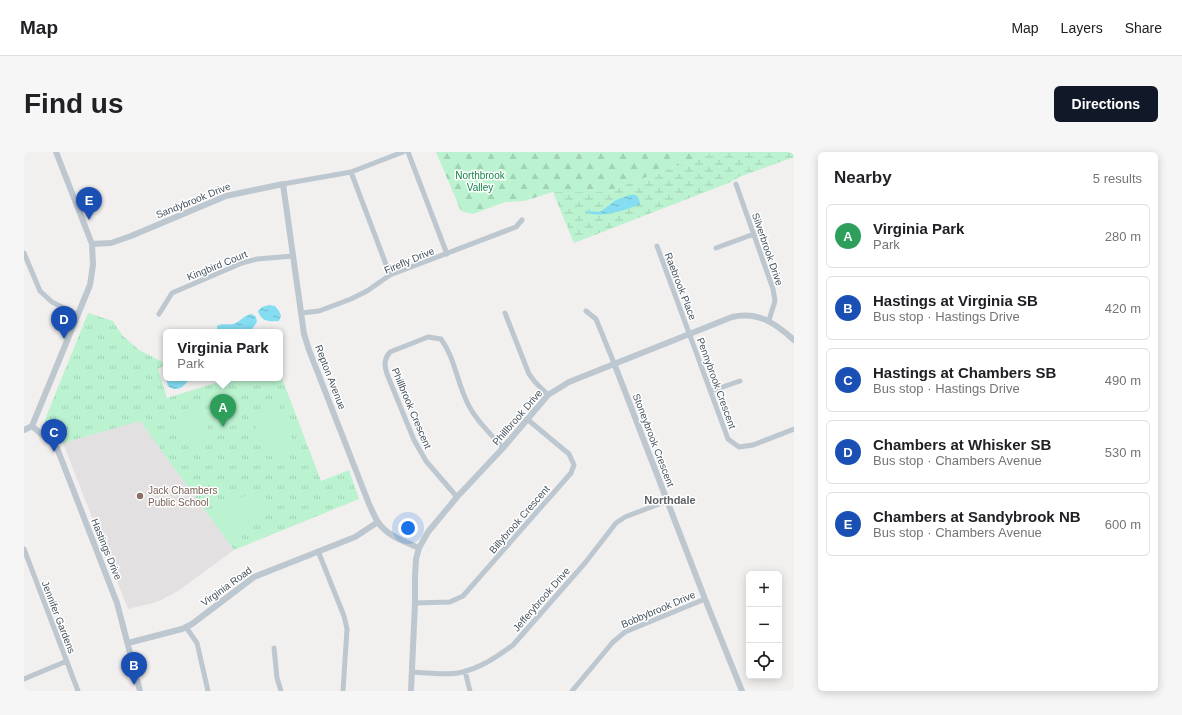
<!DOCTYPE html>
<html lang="en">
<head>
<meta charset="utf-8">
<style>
	:root { --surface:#fff; --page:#f6f6f6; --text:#202124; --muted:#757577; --line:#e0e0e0; --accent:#111827 }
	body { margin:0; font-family:Arial,sans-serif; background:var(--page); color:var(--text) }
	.controls { position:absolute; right:12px; bottom:12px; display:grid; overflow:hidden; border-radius:6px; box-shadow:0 2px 10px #0003 }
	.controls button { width:36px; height:36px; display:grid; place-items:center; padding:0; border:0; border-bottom:1px solid var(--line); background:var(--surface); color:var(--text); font:20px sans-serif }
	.you { position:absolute; left:384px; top:376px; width:14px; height:14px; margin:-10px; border:3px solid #fff; border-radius:50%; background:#1a73e8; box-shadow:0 0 0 6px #1a73e833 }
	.badge { display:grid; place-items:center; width:26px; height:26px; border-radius:50%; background:var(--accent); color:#fff; font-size:13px; font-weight:700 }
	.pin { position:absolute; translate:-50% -33px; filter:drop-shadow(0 1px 2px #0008) }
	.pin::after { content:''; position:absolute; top:21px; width:14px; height:12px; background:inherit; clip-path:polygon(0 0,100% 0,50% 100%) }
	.popup { position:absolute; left:139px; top:177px; width:120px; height:52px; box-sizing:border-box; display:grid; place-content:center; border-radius:6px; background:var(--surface); filter:drop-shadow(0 1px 3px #0005); font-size:13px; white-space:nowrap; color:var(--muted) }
	.popup b { font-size:15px; color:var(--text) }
	.popup::after { content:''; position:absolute; left:50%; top:100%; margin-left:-8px; border:8px solid transparent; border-top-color:var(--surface) }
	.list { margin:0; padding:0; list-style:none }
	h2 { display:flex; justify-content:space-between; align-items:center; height:52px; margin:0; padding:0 16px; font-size:17px }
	h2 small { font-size:13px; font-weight:400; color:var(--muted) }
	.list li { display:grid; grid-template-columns:26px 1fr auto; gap:12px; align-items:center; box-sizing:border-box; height:64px; margin:0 8px 8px; padding:0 8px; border:1px solid var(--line); border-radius:6px }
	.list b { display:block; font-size:15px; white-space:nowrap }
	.list p { margin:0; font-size:13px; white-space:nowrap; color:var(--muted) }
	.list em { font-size:13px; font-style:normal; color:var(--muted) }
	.icon { flex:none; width:22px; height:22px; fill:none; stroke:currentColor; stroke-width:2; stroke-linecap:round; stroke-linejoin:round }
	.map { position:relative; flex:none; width:770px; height:539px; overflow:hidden; border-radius:6px }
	header { display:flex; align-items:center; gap:24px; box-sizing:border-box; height:56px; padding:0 20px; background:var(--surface); border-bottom:1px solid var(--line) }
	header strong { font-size:19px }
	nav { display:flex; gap:22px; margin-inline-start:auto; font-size:14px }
	.intro { display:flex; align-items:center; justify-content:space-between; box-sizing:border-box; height:96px; padding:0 24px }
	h1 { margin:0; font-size:28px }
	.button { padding:10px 18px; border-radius:6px; background:var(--accent); color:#fff; font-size:14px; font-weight:700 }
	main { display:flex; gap:24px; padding:0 24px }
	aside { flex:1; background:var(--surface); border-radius:6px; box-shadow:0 2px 10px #0003 }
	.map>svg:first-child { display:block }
	.education { fill:#e3e0e1 }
	.forest { fill:url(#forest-firs) }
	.wetland { fill:url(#wetland-marsh) }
	.park { fill:url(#park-tufts) }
	.pitch { fill:#bbf2cf }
	.water { fill:url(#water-ripples) }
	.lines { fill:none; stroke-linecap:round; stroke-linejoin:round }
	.minor { stroke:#bcc7cf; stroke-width:5 }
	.tertiary { stroke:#bcc7cf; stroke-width:6 }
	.education-dot { fill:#8d6e63; stroke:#fff; stroke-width:1.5 }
	.labels { text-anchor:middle; stroke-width:3; stroke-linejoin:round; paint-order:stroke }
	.park-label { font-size:10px; fill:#118549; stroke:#fff }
	.street-label { font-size:10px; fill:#46535e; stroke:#fff }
	.education-label { font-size:10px; fill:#785e54; stroke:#fff; text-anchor:start }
	.neighbourhood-label { font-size:11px; font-weight:bold; fill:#5b6065; stroke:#fff }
</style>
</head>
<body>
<header>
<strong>Map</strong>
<nav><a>Map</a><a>Layers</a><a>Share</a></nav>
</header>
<div class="intro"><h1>Find us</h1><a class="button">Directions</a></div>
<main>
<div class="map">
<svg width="770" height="539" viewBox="0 0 770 539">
	<defs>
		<pattern id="forest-firs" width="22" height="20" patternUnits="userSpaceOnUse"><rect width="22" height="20" fill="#bbf2cf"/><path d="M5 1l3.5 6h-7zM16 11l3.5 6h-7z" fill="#a2d1b4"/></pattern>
		<pattern id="wetland-marsh" width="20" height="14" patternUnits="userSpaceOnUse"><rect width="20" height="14" fill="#bbf2cf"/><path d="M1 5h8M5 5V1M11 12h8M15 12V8" fill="none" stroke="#a2d1b4"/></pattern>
		<pattern id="park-tufts" width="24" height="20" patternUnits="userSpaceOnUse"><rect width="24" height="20" fill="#bbf2cf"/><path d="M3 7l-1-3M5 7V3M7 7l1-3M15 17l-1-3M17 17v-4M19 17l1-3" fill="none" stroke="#a2d1b4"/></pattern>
		<pattern id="water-ripples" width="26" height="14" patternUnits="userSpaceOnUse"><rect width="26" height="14" fill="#85ddf2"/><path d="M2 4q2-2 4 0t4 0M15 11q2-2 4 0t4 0" fill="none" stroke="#6fb6c7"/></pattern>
	</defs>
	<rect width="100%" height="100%" fill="#f2efef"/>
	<!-- education -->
	<path class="education" d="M116 268 210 398 154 439 133 450 104 457 39 291Z"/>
	<!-- forest -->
	<path class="forest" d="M412 0H691L582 40H529L500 49 481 50 449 62 437 59Z"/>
	<!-- wetland -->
	<path class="wetland" d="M691 0H770V5L715 25 707 30 550 91 529 40H582Z"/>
	<!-- park -->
	<path class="park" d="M64 161 89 169 98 183 115 198 142 212 134 217 143 246 207 226H256V221L297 329 325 318 335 347 210 398 116 269 39 291 36 285 21 270 22 265Z"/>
	<!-- pitch -->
	<path class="pitch" d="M255 253 271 294 243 305 227 264Z
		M174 258C193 276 182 292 158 292L151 273 153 267Z
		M231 340 242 367 201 384 190 357Z"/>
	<!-- water -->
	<path class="water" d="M606 43C613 42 614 44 616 51L615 53C599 58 578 67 561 60V59L576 60 592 48Z
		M245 153 251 154 255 159 257 164 255 169C244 170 237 169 234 159L238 155Z
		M228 162 232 165 233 170 226 180H193V174C198 171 204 173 210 172 217 169 220 163 228 162Z
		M143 226H166C160 235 153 241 144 234L142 227Z"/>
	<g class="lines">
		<!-- minor -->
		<path class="minor" d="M384 0 423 102
			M327 20 366 123
			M259 32 327 20 379 0
			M712 32 749 137 751 149 745 168
			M633 94 704 287 715 295 729 293 770 277
			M692 96 730 82
			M0 101 16 139 28 150 54 163
			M562 159 572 167 590 211
			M277 161 295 159 327 147 343 139 366 123 492 75 498 68
			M481 161 505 222 511 230 524 243
			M135 162 148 141 218 111 233 107 269 104
			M687 239 716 229
			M433 345 402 309 390 288 363 222C360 213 360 207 366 200L404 185 417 187C431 206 433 231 444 252 452 269 467 282 479 296
			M0 397 54 539
			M294 399 320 464 323 477 319 539
			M391 451 426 450 439 444 547 321 550 313 545 302 503 267
			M162 475 173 491 184 539
			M250 496 253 526 257 539
			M441 519 446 539
			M388 520C400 521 424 523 434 521 455 517 473 505 489 493L561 411 592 371 601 365 643 349
			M0 527 43 509
			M548 539 589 490 601 480 681 447"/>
		<!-- tertiary -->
		<path class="tertiary" d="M68 92 87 91 107 84 202 44 259 32 280 182 285 198 345 352C348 358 350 364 354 370 363 384 380 389 395 396
			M590 211 681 447 718 539
			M8 274 33 296 93 451 116 539
			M0 278 8 274 66 133 69 113 68 92 32 0
			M104 491 158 477 168 472 230 425 331 385 354 370
			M387 539 391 451V425L392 407 395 396 404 380 433 345 479 296 524 243 545 230 708 165C734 159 751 171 770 188"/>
	</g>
	<!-- markers -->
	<circle class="education-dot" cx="116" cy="344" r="4"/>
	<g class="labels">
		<!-- park labels -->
		<g class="park-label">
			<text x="456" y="27">Northbrook<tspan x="456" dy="12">Valley</tspan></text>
		</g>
		<!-- street labels -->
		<g class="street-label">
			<text transform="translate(169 48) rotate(-22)" y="4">Sandybrook Drive</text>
			<text transform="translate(744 97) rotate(71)" y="4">Silverbrook Drive</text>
			<text transform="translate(385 108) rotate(-23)" y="4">Firefly Drive</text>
			<text transform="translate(193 113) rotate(-22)" y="4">Kingbird Court</text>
			<text transform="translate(657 134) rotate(69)" y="4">Raebrook Place</text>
			<text transform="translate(307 225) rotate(69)" y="4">Repton Avenue</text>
			<text transform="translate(693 231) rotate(70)" y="4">Pennybrook Crescent</text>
			<text transform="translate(388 256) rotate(67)" y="4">Phillbrook Crescent</text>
			<text transform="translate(493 265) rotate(-49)" y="4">Phillbrook Drive</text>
			<text transform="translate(630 288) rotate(69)" y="4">Stoneybrook Crescent</text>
			<text transform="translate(495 367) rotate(-49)" y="4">Billybrook Crescent</text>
			<text transform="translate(83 397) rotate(68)" y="4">Hastings Drive</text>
			<text transform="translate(202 434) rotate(-36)" y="4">Virginia Road</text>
			<text transform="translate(517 447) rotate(-49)" y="4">Jefferybrook Drive</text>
			<text transform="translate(634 457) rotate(-23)" y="4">Bobbybrook Drive</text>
			<text transform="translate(35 465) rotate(69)" y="4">Jennifer Gardens</text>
		</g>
		<!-- education labels -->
		<g class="education-label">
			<text x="124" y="342">Jack Chambers<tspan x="124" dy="12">Public School</tspan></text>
		</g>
		<!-- neighbourhood labels -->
		<g class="neighbourhood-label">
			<text x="646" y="352">Northdale</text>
		</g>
	</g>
</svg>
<div class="controls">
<button>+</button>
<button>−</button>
<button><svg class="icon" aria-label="locate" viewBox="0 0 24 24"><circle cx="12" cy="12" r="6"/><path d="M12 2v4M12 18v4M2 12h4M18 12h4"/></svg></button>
</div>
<div class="you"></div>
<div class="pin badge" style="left:199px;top:275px;background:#2e9e5b">A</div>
<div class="popup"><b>Virginia Park</b>Park</div>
<div class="pin badge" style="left:110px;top:533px;background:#1a4fb4">B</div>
<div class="pin badge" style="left:30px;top:300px;background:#1a4fb4">C</div>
<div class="pin badge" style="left:40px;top:187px;background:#1a4fb4">D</div>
<div class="pin badge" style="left:65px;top:68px;background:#1a4fb4">E</div>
</div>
<aside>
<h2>Nearby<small>5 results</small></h2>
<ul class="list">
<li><span class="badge" style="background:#2e9e5b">A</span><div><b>Virginia Park</b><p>Park</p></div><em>280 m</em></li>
<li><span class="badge" style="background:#1a4fb4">B</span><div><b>Hastings at Virginia SB</b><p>Bus stop · Hastings Drive</p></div><em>420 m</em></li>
<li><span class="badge" style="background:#1a4fb4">C</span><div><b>Hastings at Chambers SB</b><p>Bus stop · Hastings Drive</p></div><em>490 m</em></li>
<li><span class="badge" style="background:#1a4fb4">D</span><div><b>Chambers at Whisker SB</b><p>Bus stop · Chambers Avenue</p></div><em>530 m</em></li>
<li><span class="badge" style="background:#1a4fb4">E</span><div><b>Chambers at Sandybrook NB</b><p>Bus stop · Chambers Avenue</p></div><em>600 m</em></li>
</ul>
</aside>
</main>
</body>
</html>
